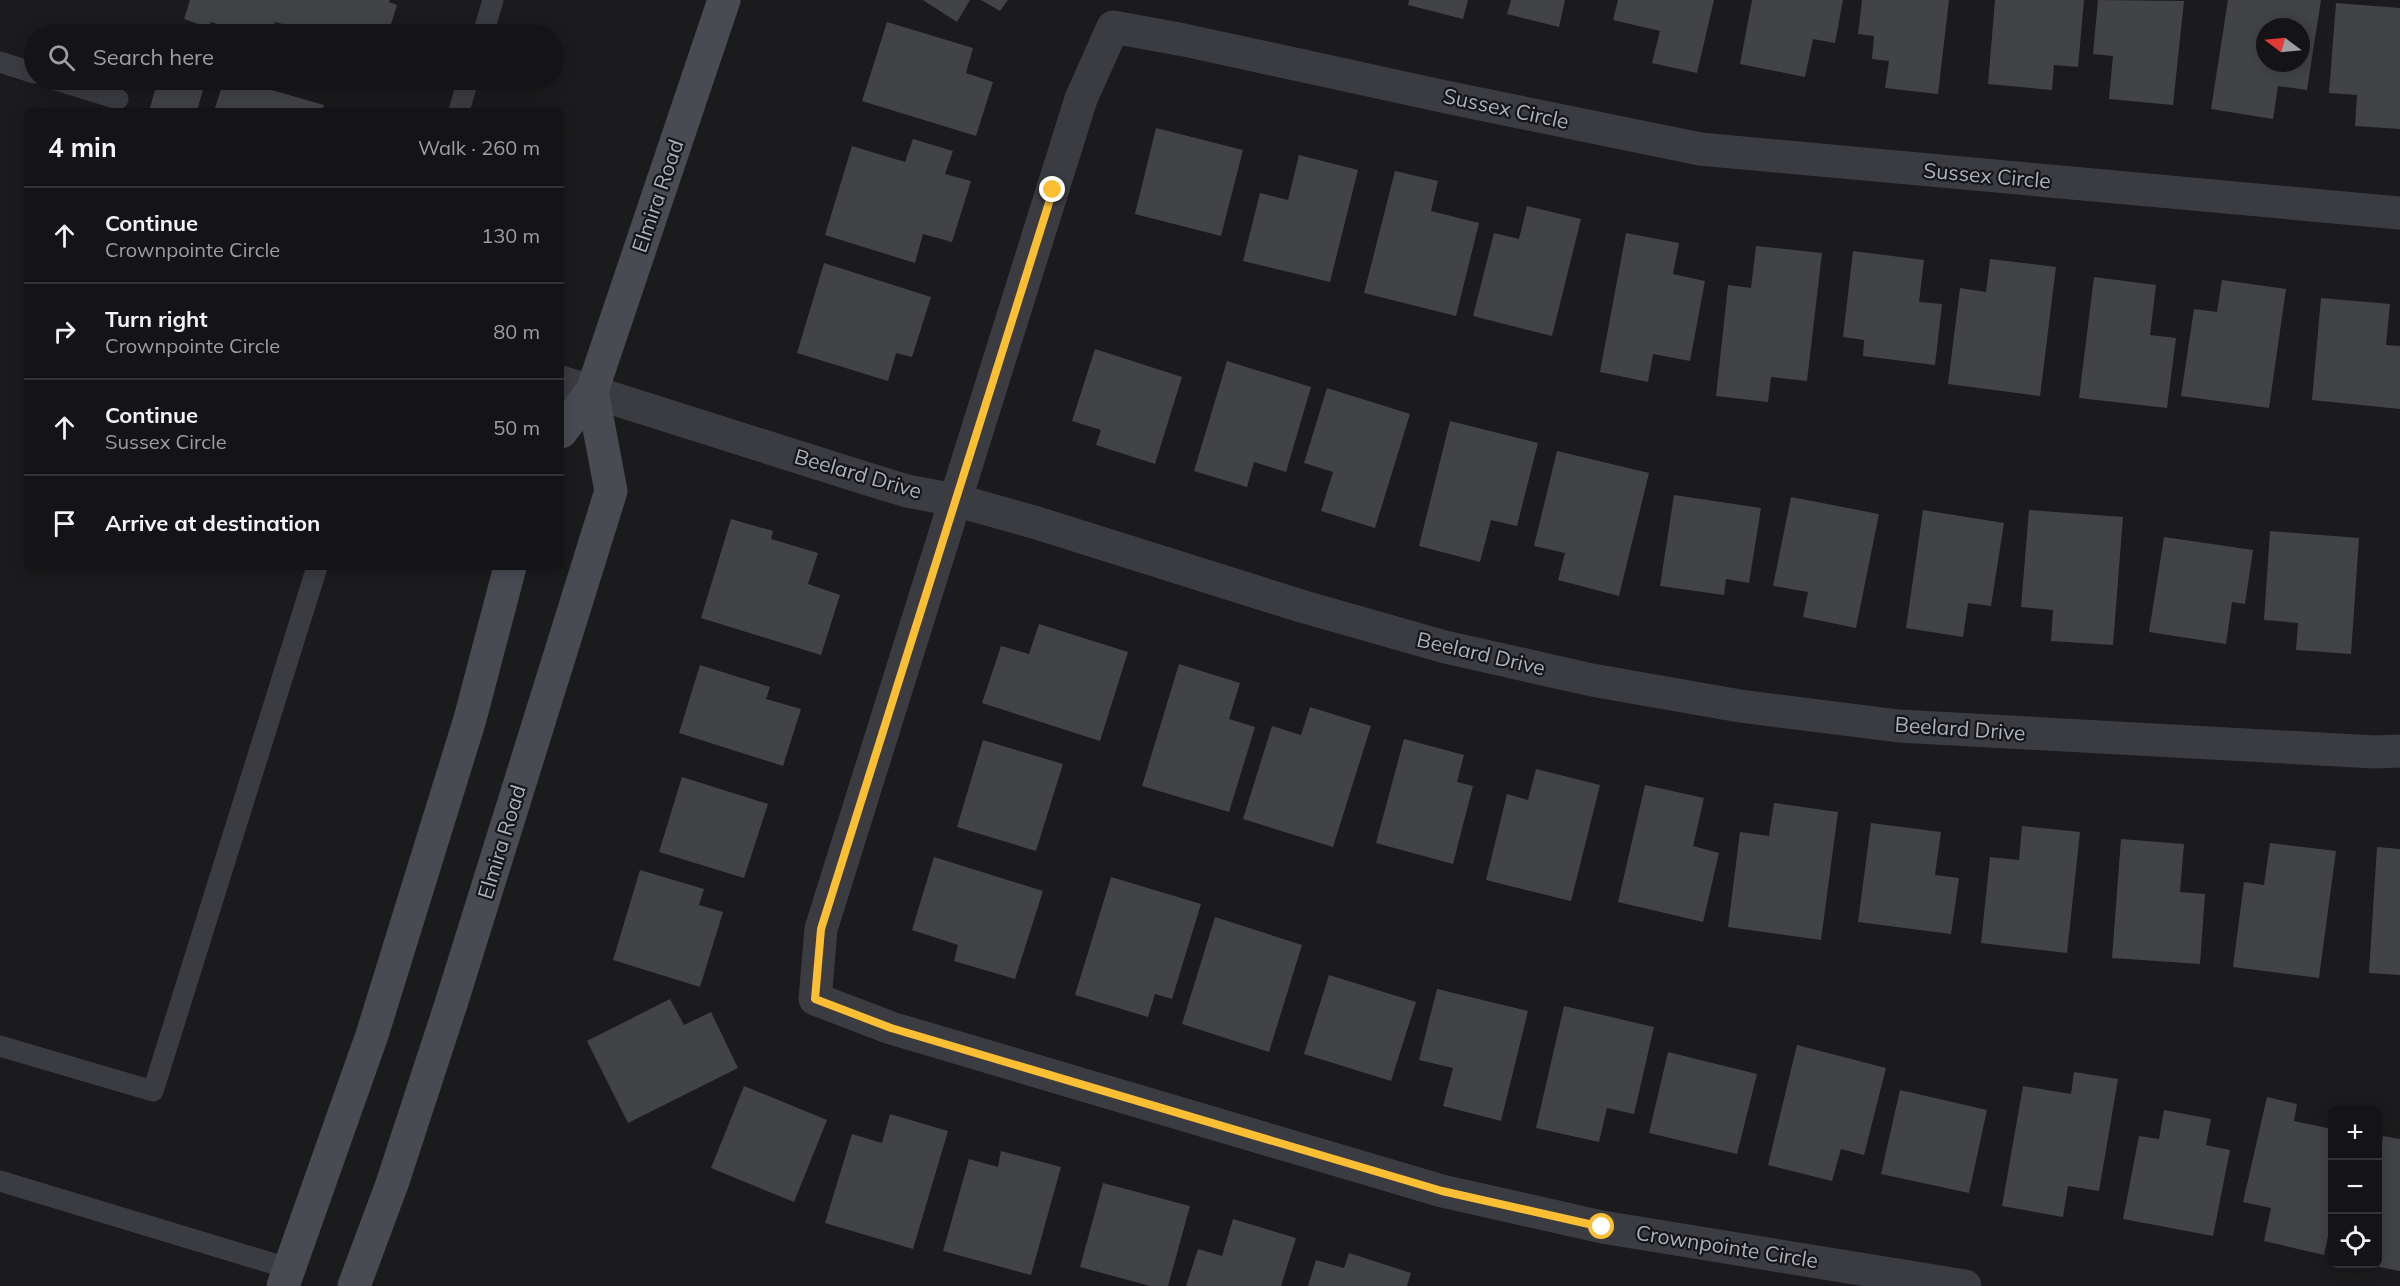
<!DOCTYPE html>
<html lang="en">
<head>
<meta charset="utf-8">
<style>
	:root { --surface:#141416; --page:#212123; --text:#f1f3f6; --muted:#9d9ea1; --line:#333335 }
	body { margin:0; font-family:Mulish,sans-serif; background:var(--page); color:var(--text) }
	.controls { position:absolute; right:18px; bottom:18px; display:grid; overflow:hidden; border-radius:9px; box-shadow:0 3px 15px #0003 }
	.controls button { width:54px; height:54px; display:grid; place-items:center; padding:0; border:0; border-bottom:2px solid var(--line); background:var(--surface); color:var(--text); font:30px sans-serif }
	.compass { position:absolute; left:2256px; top:18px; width:54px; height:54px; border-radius:50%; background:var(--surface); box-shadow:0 3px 15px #0003; rotate:286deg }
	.stop { position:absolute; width:18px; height:18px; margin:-14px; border:4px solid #fcbf34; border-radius:50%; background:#fff }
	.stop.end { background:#fcbf34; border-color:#fff; box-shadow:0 2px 6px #0008 }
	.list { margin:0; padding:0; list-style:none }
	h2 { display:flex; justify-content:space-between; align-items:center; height:78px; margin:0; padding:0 24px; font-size:26px }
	h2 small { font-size:20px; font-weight:400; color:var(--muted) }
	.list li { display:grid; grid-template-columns:39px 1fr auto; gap:18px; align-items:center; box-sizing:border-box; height:96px; padding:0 24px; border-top:2px solid var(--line) }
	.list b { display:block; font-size:22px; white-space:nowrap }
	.list p { margin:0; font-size:20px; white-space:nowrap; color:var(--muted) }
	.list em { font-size:20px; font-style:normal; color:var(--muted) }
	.icon { flex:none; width:33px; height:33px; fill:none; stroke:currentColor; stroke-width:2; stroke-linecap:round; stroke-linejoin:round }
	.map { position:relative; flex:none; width:2400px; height:1286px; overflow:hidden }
	.search { position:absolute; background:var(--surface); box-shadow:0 3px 15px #0003; left:24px; top:24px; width:540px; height:66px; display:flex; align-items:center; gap:15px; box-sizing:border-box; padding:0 21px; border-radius:33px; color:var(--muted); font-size:22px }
	.panel { position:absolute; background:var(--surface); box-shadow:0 3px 15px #0003; left:24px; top:108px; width:540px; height:462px; border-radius:9px }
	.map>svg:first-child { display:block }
	.building { fill:#424347; fill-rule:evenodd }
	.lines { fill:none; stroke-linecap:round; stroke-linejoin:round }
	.lane { stroke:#3b3c42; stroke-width:21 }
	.street { stroke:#3b3c42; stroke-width:33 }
	.secondary { stroke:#494b53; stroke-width:33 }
	.route { stroke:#fcbf34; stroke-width:8 }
	.labels { text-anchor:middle; stroke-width:4.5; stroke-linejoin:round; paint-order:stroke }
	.street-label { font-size:21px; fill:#adb1bd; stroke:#161618 }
</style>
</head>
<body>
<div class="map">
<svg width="2400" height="1286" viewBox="0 0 2400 1286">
	<rect width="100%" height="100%" fill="#1b1b1d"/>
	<!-- building -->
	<path class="building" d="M190 0H390L389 2 397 5 388 34H287L290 26 275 22 271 34H242L243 33 211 22 209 28 184 19Z
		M923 0H970L957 22Z
		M981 0H1008L1000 11Z
		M1409 0H1468L1463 19 1408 5Z
		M1511 0H1565L1559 27 1507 14Z
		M1618 0H1714L1697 73 1652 63 1660 31 1613 20Z
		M1752 0H1843L1835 43 1813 39 1805 77 1740 64Z
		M1862 0H1949L1938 94 1885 88 1889 61 1872 59 1874 36 1858 34Z
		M1995 0H2084L2078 67 2054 65 2052 90 1988 84Z
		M2098 0 2184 1 2173 105 2109 99 2113 56 2093 54Z
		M2228 0H2321L2307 90 2278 86 2273 119 2211 109ZM2265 27H2301V63H2265Z
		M2336 3 2400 8V129L2355 126 2357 95 2329 93Z
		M887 22 973 48 966 73 993 82 976 136 862 101Z
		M158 80H184L204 86 197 111H149Z
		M224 80H237L324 105 322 111H214Z
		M1156 128 1243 150 1221 236 1135 214Z
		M913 139 953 151 945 174 971 181 952 242 923 234 915 263 825 235 852 146 905 162Z
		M1299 155 1358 170 1330 282 1243 261 1260 193 1288 200Z
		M1395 171 1438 181 1431 211 1479 223 1456 316 1364 293Z
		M1527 206 1581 219 1552 336 1473 316 1494 233 1519 239Z
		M1626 233 1679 243 1673 274 1705 281 1690 361 1653 354 1648 382 1600 372Z
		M1756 246 1822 253 1807 381 1771 377 1768 402 1716 396 1728 285 1751 288Z
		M1853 251 1924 260 1919 302 1942 304 1935 365 1863 356 1864 340 1843 337Z
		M1990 259 2056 267 2040 396 1948 384 1960 288 1986 292Z
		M824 263 931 297 912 357 896 353 888 381 797 353Z
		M2094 277 2156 285 2150 335 2176 338 2167 408 2079 398Z
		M2222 280 2286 289 2269 408 2181 396 2194 309 2217 312Z
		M2321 298 2390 304 2386 345 2400 346V409L2312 400Z
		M1095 349 1182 377 1155 464 1096 445 1101 430 1072 421Z
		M1227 361 1311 387 1286 472 1254 462 1247 487 1194 471Z
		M1327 388 1410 414 1375 528 1321 511 1333 472 1304 463Z
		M1450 421 1538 443 1517 526 1491 520 1480 562 1419 546Z
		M1557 451 1649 473 1619 596 1558 580 1565 553 1534 546Z
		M1674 495 1761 508 1749 583 1726 579 1724 595 1660 586Z
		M1791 497 1879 514 1856 628 1803 617 1808 592 1773 586Z
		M1923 510 2004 523 1991 606 1968 603 1963 637 1906 628Z
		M2029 510 2123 517 2113 645 2051 641 2053 610 2021 607Z
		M731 519 773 531 771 539 818 553 808 584 840 595 821 655 701 618Z
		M2270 531 2359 538 2351 654 2296 650 2298 623 2264 620Z
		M2164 537 2253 550 2245 604 2232 602 2226 644 2149 632Z
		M1039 624 1128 652 1100 741 982 703 1001 646 1029 654Z
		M1179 664 1240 683 1229 719 1255 727 1229 812 1142 786Z
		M700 665 770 687 766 699 801 709 783 766 679 733Z
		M1310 707 1371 726 1333 847 1243 819 1272 726 1301 735Z
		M1404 739 1464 755 1457 782 1473 786 1453 864 1376 843Z
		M983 740 1063 764 1036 851 957 827Z
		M1536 769 1600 785 1571 901 1486 880 1507 794 1528 800Z
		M682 777 768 804 744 878 659 852Z
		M1645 785 1704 798 1693 846 1719 853 1703 922 1618 902Z
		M1774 803 1838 812 1821 940 1728 927 1740 832 1769 836Z
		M1871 823 1941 832 1935 875 1959 878 1951 934 1858 922Z
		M2022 826 2080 832 2067 953 1981 943 1990 857 2019 860Z
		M2121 839 2184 844 2180 892 2205 894 2200 964 2112 958Z
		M2270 843 2336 851 2319 978 2233 967 2244 882 2264 885Z
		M2377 847 2400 849V975L2369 973Z
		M934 857 1043 891 1015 979 954 961 958 945 912 930Z
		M640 870 704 889 699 905 723 912 700 987 613 960Z
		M1111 877 1201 904 1172 999 1155 994 1148 1017 1075 995Z
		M1215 917 1302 945 1269 1052 1182 1024Z
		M1329 975 1416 1002 1391 1081 1304 1054Z
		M1437 989 1528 1011 1501 1121 1443 1106 1453 1068 1419 1060Z
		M670 999 684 1025 711 1012 738 1068 628 1123 587 1041Z
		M1564 1006 1654 1027 1634 1114 1607 1108 1599 1142 1536 1128Z
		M1797 1045 1886 1068 1864 1155 1841 1149 1832 1181 1768 1165Z
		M1668 1052 1757 1074 1737 1154 1649 1133Z
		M2074 1072 2118 1079 2099 1191 2068 1186 2063 1217 2002 1206 2023 1086 2071 1094Z
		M744 1086 827 1120 794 1202 711 1168Z
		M1900 1090 1987 1110 1969 1193 1881 1174Z
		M2267 1097 2297 1104 2294 1121 2332 1129V1218L2324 1255 2264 1241 2271 1208 2243 1202Z
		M2164 1110 2211 1119 2206 1145 2230 1150 2213 1236 2123 1219 2139 1136 2159 1139Z
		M890 1114 948 1131 913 1249 825 1223 852 1134 882 1143Z
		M2383 1136 2400 1139V1271L2369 1265 2378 1264V1165Z
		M1001 1151 1061 1167 1031 1275 943 1251 969 1159 998 1167Z
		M1103 1183 1190 1206 1168 1286H1150L1080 1267Z
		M1233 1219 1296 1238 1281 1286H1186L1198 1249 1222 1256Z
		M1349 1253 1411 1273 1407 1286H1308L1316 1260 1344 1268Z"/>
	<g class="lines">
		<!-- lane -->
		<path class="lane" d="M483 34 493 0
			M0 62 34 73
			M56 80 118 99
			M459 111 468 80
			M0 1046 153 1091 317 567
			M0 1181 291 1269"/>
		<!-- street -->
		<path class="street" d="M561 382 874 481 907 491 955 500 1037 523 1301 606 1445 647 1592 680 1740 706 1899 726 2375 752 2400 751
			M1965 1286 1602 1227 1442 1191 891 1028 815 999 821 929 1081 99 1113 27 1184 40 1446 97 1700 149 2400 213"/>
		<!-- secondary -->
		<path class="secondary" d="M561 432 592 391 724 0
			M283 1286 372 1035 470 719 510 567
			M354 1286 392 1184 451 1004 611 491 592 391"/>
	</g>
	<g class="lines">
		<!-- route -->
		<path class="route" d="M1053 190 821 929 815 999 891 1028 1442 1191 1602 1227"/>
	</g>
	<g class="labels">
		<!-- street labels -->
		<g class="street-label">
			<text transform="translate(1506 109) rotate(12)" y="7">Sussex Circle</text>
			<text transform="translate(1987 176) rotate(5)" y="7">Sussex Circle</text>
			<text transform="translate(658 196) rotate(-71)" y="7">Elmira Road</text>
			<text transform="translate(858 474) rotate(16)" y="7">Beelard Drive</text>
			<text transform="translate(1481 654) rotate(13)" y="7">Beelard Drive</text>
			<text transform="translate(1960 729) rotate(4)" y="7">Beelard Drive</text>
			<text transform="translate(502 842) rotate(-73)" y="7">Elmira Road</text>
			<text transform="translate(1727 1247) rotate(9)" y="7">Crownpointe Circle</text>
		</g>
	</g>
</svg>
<div class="controls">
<button>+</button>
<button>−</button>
<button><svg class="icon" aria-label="locate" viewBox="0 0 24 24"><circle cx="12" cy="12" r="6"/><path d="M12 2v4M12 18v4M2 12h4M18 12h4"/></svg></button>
</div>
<svg class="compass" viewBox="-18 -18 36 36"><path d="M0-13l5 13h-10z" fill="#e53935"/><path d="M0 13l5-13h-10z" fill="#9d9ea1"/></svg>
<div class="stop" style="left:1602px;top:1227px"></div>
<div class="stop end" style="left:1053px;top:190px"></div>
<div class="search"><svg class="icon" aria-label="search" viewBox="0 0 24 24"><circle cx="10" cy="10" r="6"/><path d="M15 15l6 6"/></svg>Search here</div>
<section class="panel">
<h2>4 min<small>Walk · 260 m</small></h2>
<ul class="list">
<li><svg class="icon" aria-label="ahead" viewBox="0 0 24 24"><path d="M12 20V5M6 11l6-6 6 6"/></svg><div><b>Continue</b><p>Crownpointe Circle</p></div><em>130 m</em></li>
<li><svg class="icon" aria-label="right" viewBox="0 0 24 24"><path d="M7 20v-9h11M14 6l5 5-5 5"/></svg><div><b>Turn right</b><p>Crownpointe Circle</p></div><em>80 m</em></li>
<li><svg class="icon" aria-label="ahead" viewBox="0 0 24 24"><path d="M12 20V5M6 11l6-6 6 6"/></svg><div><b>Continue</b><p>Sussex Circle</p></div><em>50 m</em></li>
<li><svg class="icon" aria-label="arrive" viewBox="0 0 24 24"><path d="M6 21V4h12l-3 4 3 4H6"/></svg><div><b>Arrive at destination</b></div></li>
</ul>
</section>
</div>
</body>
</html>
